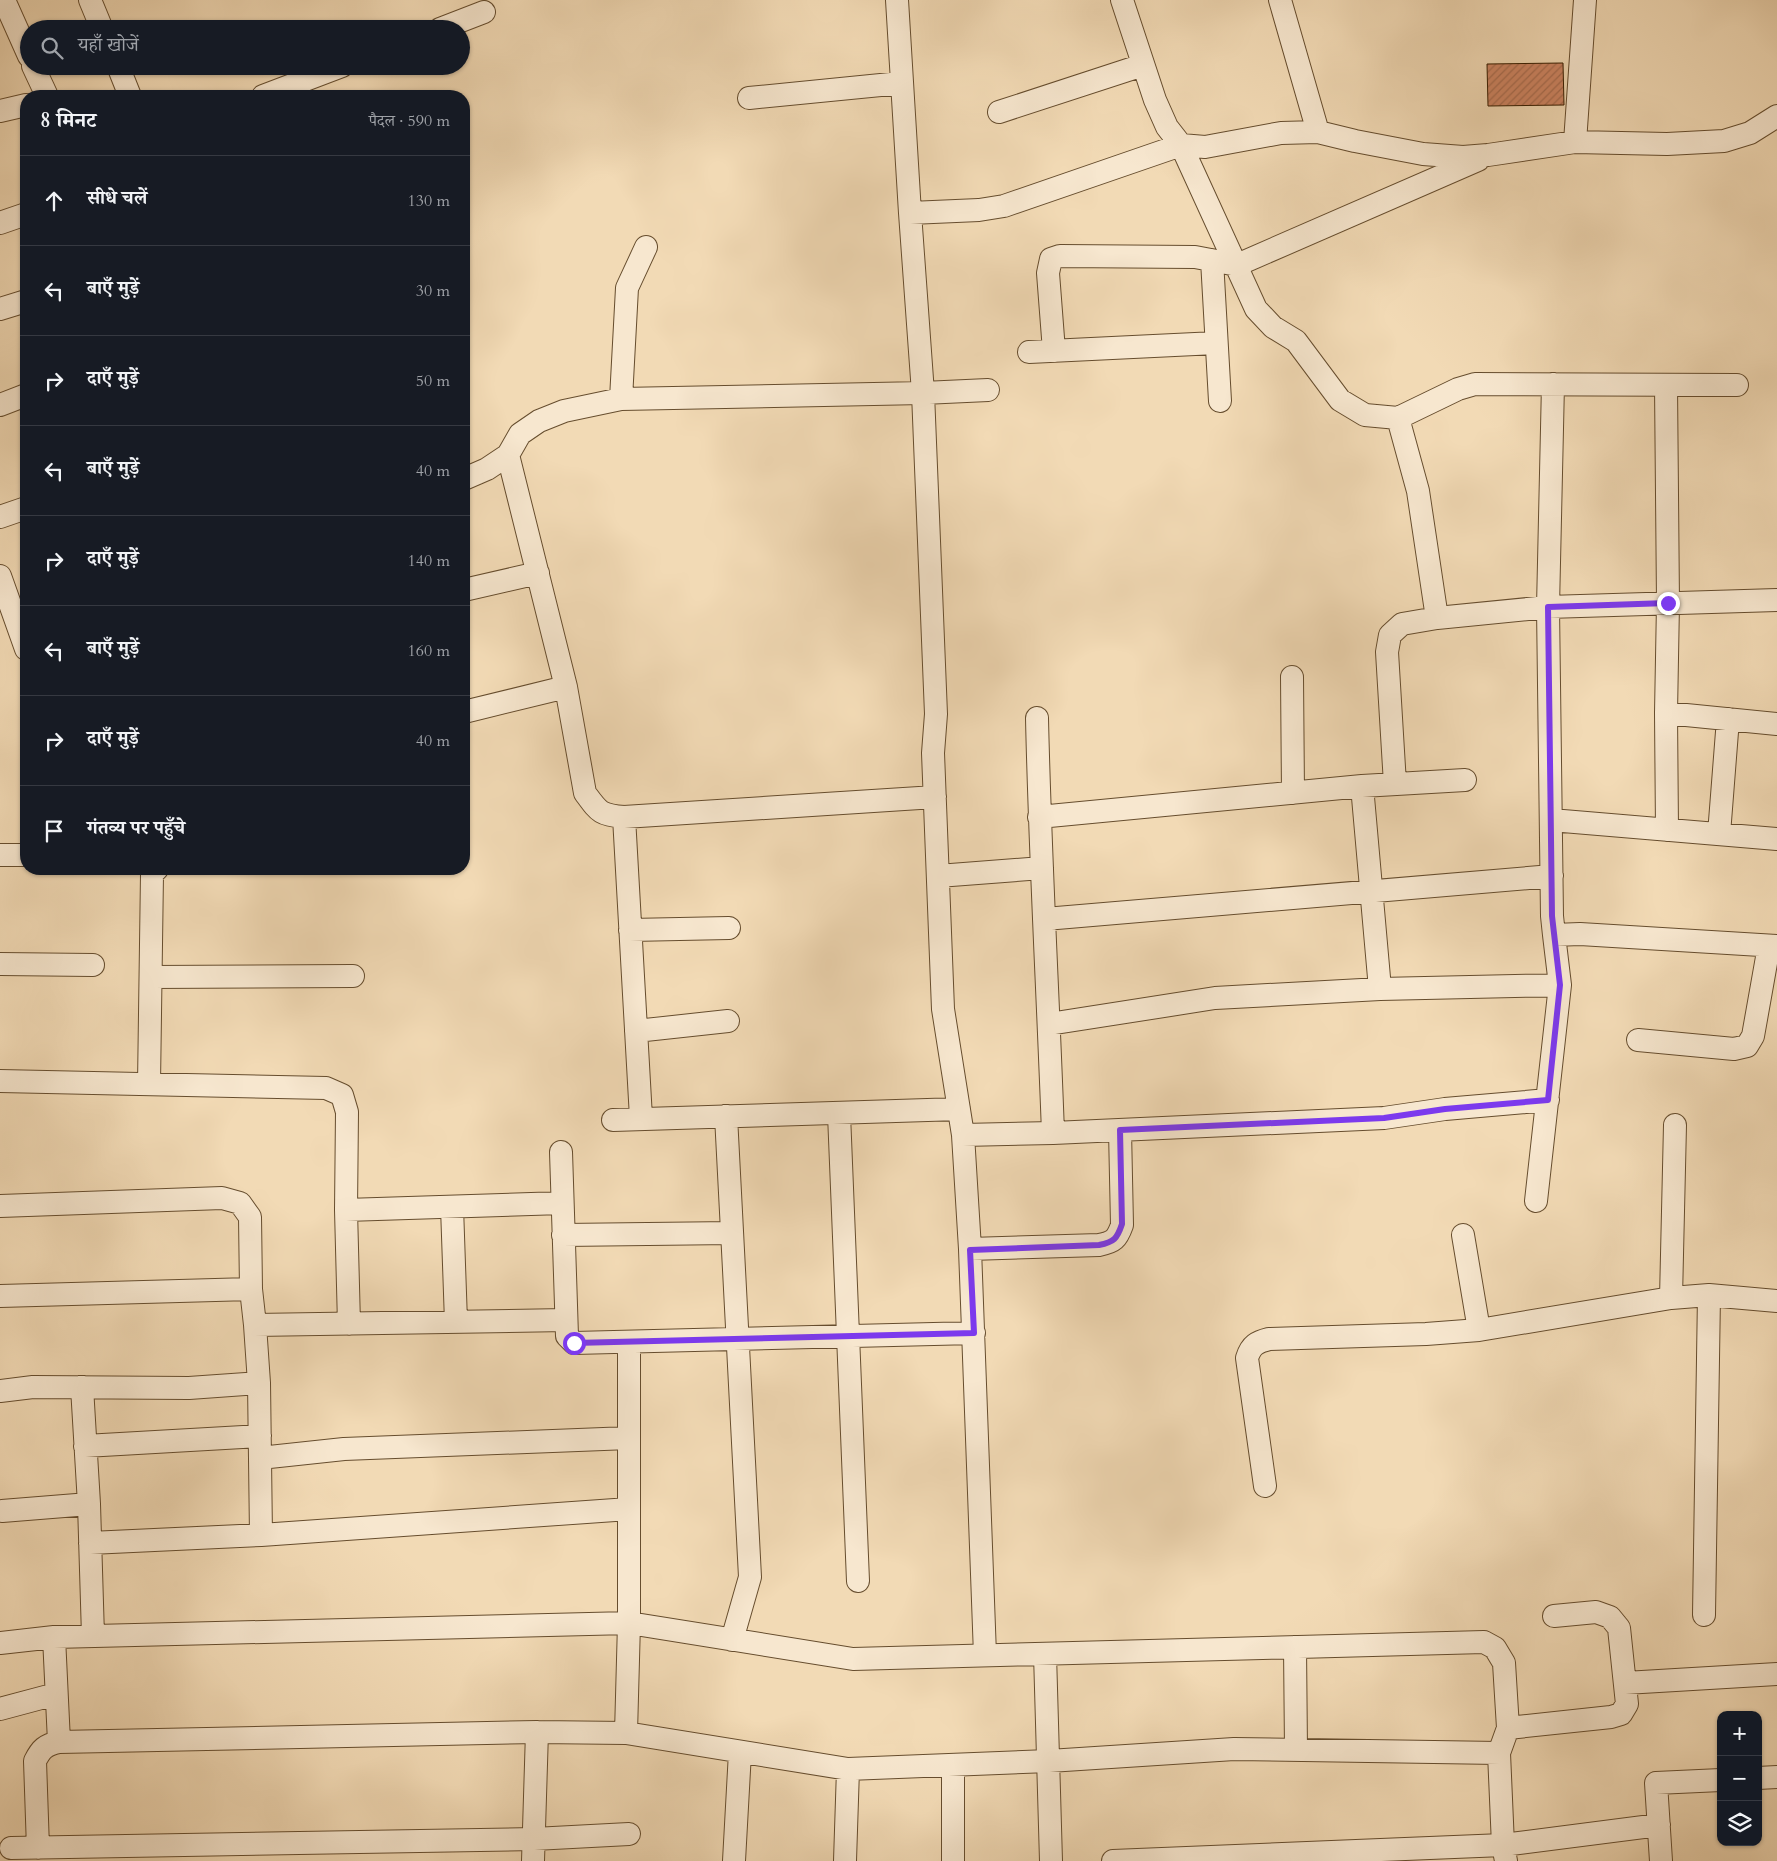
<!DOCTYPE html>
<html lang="hi">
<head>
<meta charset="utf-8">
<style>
	:root { --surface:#171b24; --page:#20242c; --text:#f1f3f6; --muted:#9ea1a6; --line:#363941 }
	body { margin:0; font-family:Cardo,"Noto Serif Devanagari",serif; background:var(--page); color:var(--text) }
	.controls { position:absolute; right:15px; bottom:15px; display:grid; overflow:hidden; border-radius:10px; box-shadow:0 1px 4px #0004 }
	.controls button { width:45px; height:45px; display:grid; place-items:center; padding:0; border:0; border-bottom:1px solid var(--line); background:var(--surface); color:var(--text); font:25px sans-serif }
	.stop { position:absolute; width:15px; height:15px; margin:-11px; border:4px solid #7c3aed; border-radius:50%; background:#fff }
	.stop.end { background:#7c3aed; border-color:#fff; box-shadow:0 1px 5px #0008 }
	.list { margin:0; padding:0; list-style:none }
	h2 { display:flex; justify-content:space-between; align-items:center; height:65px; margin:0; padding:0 20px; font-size:21px }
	h2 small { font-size:16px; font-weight:400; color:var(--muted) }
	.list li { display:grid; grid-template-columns:32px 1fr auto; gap:15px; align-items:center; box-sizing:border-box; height:90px; padding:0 20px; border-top:1px solid var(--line) }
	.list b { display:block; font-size:19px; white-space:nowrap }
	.list em { font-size:16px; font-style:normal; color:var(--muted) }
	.icon { flex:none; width:28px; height:28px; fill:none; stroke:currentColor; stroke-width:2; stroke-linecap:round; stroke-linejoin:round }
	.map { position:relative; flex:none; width:1777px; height:1861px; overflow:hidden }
	.search { position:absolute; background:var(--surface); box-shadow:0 1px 4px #0004; left:20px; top:20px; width:450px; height:55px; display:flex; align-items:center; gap:12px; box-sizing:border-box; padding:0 18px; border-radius:28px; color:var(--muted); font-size:19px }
	.panel { position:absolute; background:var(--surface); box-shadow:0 1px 4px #0004; left:20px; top:90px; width:450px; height:785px; border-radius:20px }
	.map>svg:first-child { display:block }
	.building { fill:url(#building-hatch); stroke:#381e01 }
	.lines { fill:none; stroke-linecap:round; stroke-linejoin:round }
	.minor-casing { stroke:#664d2e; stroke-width:24 }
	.minor { stroke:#f7e7cf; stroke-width:22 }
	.route { stroke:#7c3aed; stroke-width:6 }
</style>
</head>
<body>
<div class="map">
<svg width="1777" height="1861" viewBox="0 0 1777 1861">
	<defs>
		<pattern id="building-hatch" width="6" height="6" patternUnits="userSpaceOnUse" patternTransform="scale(1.25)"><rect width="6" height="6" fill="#cd8563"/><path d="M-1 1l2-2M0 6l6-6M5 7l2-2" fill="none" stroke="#a76c4f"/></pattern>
	</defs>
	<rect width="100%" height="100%" fill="#f2dab5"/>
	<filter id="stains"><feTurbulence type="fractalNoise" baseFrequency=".004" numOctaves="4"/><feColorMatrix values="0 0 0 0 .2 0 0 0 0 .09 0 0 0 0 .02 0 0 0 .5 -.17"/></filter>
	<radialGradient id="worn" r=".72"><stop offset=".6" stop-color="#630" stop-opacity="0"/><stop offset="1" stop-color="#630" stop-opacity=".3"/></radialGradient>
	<!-- building -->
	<path class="building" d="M1563 63 1564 105 1488 106 1487 64Z"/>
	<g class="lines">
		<defs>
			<path id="minor" d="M4 0 29 56
				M90 0 102 29
				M1122 0 1155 100 1167 127 1181 145 1205 147 1281 133 1318 132 1355 141 1423 154 1463 157 1488 155 1575 142 1667 144 1724 141 1750 133 1777 116
				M1280 0 1318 132
				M440 29 484 12
				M33 66 47 96
				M118 66 130 96
				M263 96 342 66
				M749 98 901 83
				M0 111 26 105
				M999 112 1143 65
				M1575 142 1585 0
				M910 213 979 210 1004 206 1181 145 1256 309 1273 327 1296 341 1340 400 1365 415 1398 418 1418 491 1437 618 1402 624 1390 635 1387 652 1395 784
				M0 223 26 214
				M1212 260 1220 401
				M0 309 26 301
				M1054 351 1048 273 1051 259 1060 256 1195 257 1237 265 1478 160
				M1029 352 1216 343
				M1553 384 1548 607 1552 916 1554 935
				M1666 385 1668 603 1666 713 1667 830
				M621 399 627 288 646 247
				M0 405 26 395
				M1398 418 1458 389 1475 384 1737 385
				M508 455 566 687 585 793C599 812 600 815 624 817L641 1118
				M464 479 487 469 508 455 520 434 539 421 564 411 621 399 923 393 910 213 897 0
				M0 517 26 508
				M0 576 26 649
				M464 590 538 573
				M1437 618 1548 607 1777 600
				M1292 677 1293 793
				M464 712 566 687
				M1666 713 1777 724
				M1037 718C1040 856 1048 994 1053 1133
				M1362 786 1380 989
				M624 817 935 797
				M1039 817 1362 786 1465 780
				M1551 820 1777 839
				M1719 834 1728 719
				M0 855H26
				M938 876 1042 868
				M1045 919 1552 876
				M630 930 729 928
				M0 964 93 965
				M151 977 353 976
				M1049 1024 1215 998 1380 989 1560 985
				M636 1031 728 1021
				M1638 1040 1734 1049 1747 1046 1753 1036 1769 946
				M0 1081 326 1088 342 1095 347 1112 346 1210 349 1324
				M149 1084 152 874 157 869
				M839 1114 858 1581
				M726 1116 750 1577 732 1640
				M613 1120 959 1109
				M963 1135 1053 1133 1384 1118 1445 1109 1548 1100
				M561 1152 567 1336 574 1343 974 1333
				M1536 1201 1560 985 1554 935 1580 934 1777 946
				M0 1206 222 1198 240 1203 250 1217 251 1289
				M452 1207 456 1322
				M346 1210 562 1203
				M563 1235 732 1233
				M1463 1235 1479 1330
				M970 1249 1099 1245C1114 1242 1117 1239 1122 1225L1120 1130
				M0 1296 251 1289 255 1325 566 1320
				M1671 1298 1675 1125
				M82 1387 89 1504 93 1636
				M0 1391 33 1387 189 1388 259 1383 255 1325
				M85 1446 260 1436
				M260 1458 344 1449 629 1438
				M1265 1486 1247 1358C1251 1345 1257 1342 1269 1339L1426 1334 1479 1330 1671 1298 1709 1295 1777 1301
				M2 1511 89 1504
				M261 1535 629 1509
				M90 1543 261 1535 259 1383
				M1704 1615 1709 1295
				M54 1637 59 1742
				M0 1643 54 1637 629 1623 853 1659 1484 1642 1495 1648 1504 1663 1508 1728
				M1295 1647 1296 1750
				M1045 1654 1051 1861
				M985 1655 970 1249 963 1135 943 1009 933 753 936 714 923 393 988 390
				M1625 1683 1777 1674
				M0 1709 56 1694
				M626 1733 629 1623V1342
				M953 1765V1861
				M1758 1778 1777 1777
				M11 1848 534 1839 629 1834
				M38 1848 35 1761C41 1749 45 1745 59 1742L537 1732 626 1733 848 1769 1049 1761 1234 1749 1499 1753
				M533 1861 537 1732
				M734 1861 740 1752
				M845 1861 848 1769
				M1113 1861 1503 1845 1659 1825
				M1506 1861 1503 1845 1499 1753 1508 1728 1611 1717 1621 1714 1627 1704 1619 1628 1610 1617 1596 1612 1554 1616
				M1661 1861 1656 1783 1721 1780"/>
		</defs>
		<!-- minor casing -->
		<use href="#minor" class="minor-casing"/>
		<!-- minor -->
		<use href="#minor" class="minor"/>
	</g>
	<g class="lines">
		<!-- route -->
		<path class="route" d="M574 1343 974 1333 970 1250 1099 1245C1114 1242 1117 1239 1122 1224L1120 1130 1384 1118 1445 1109 1548 1100 1560 985 1552 916 1548 607 1668 603"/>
	</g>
	<rect width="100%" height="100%" filter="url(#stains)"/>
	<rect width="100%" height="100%" fill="url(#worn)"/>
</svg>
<div class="controls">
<button>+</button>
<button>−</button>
<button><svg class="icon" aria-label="layers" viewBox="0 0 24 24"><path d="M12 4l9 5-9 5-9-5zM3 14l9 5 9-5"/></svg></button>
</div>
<div class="stop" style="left:574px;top:1343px"></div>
<div class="stop end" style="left:1668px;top:603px"></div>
<div class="search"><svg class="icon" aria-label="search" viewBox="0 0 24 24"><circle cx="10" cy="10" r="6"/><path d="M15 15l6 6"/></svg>यहाँ खोजें</div>
<section class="panel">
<h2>8 मिनट<small>पैदल · 590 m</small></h2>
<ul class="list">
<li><svg class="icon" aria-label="ahead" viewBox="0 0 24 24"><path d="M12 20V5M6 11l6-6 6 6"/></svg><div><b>सीधे चलें</b></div><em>130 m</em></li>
<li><svg class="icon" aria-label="left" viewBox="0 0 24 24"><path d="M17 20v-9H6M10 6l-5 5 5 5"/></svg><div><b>बाएँ मुड़ें</b></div><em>30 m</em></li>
<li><svg class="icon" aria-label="right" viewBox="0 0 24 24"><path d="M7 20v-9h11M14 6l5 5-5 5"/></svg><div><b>दाएँ मुड़ें</b></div><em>50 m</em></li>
<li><svg class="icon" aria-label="left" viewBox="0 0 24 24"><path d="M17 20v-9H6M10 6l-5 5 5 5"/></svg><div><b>बाएँ मुड़ें</b></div><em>40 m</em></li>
<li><svg class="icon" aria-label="right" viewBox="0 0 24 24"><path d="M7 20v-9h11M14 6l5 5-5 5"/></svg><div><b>दाएँ मुड़ें</b></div><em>140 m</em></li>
<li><svg class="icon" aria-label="left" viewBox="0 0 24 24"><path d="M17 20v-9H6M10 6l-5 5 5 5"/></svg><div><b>बाएँ मुड़ें</b></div><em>160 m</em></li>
<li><svg class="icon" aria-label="right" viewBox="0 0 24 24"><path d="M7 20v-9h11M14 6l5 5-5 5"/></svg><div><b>दाएँ मुड़ें</b></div><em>40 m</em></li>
<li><svg class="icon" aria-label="arrive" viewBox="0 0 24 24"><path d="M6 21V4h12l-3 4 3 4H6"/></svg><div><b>गंतव्य पर पहुँचे</b></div></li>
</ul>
</section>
</div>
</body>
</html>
